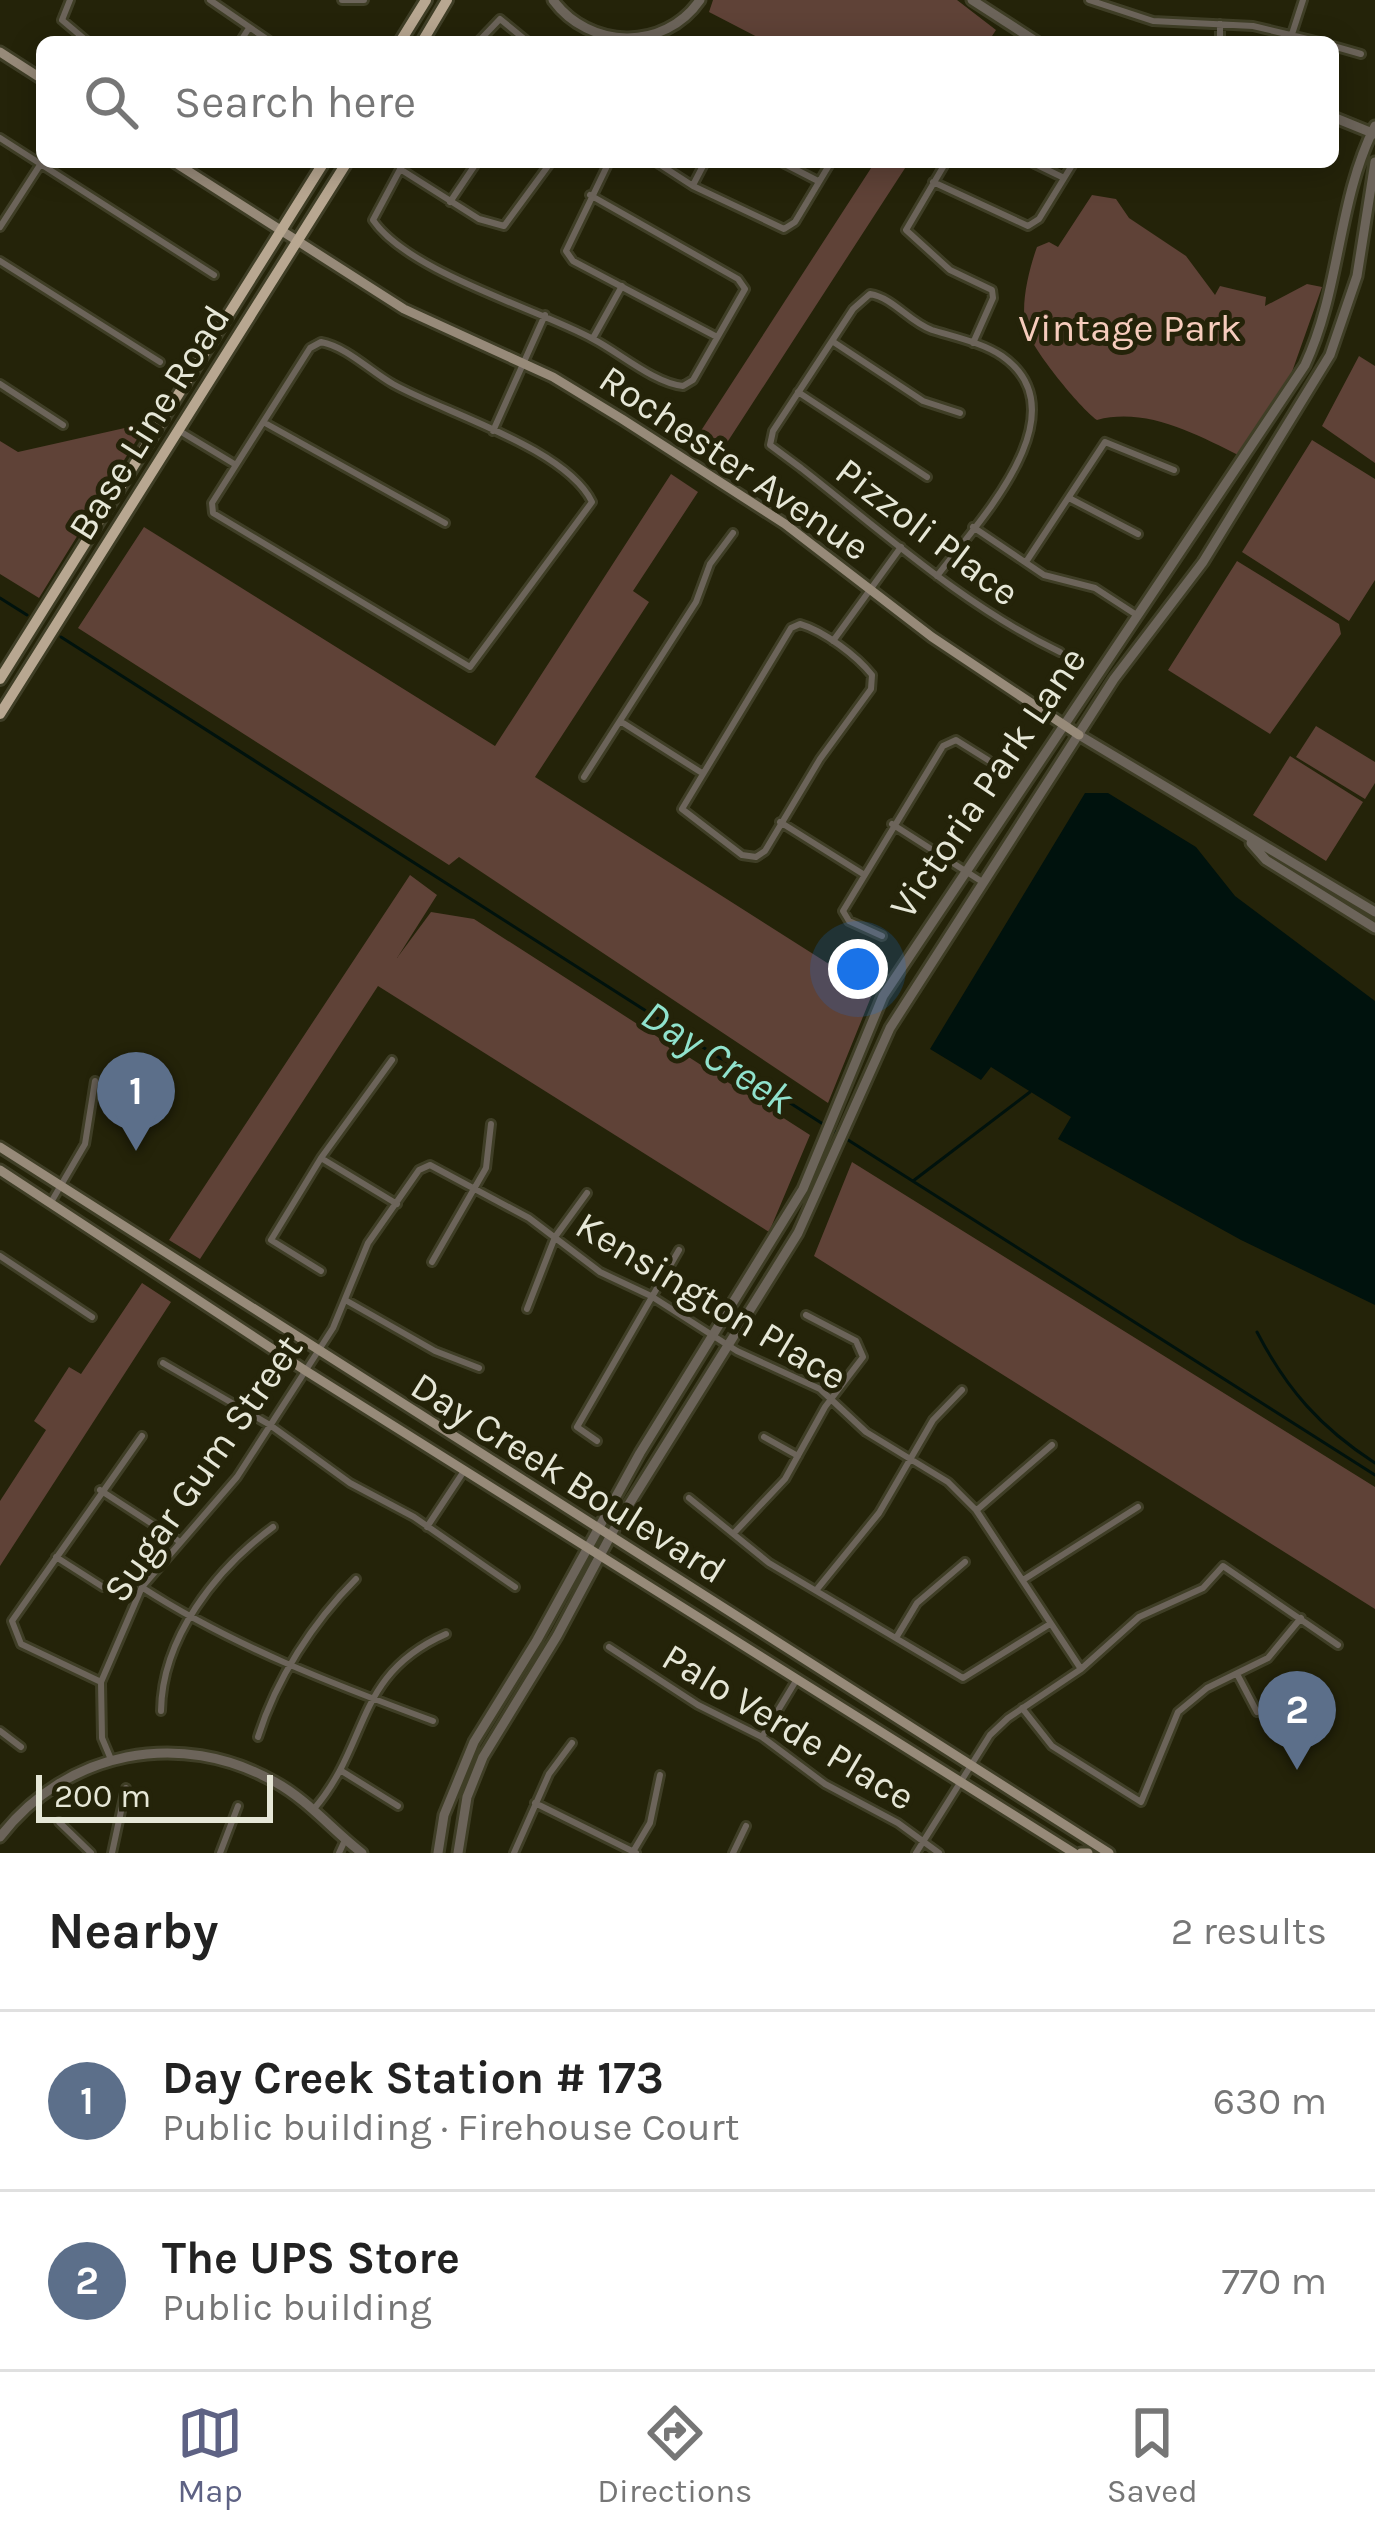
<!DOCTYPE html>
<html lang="en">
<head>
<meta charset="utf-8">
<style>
	:root { --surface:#fff; --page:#f2f2f2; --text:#222; --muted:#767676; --line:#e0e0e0; --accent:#5e6284 }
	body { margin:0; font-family:Karla,sans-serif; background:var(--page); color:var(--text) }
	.scale { position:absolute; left:36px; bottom:30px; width:237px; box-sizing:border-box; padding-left:12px; border:6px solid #e6e7d7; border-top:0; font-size:33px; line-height:42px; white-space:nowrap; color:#e6e7d7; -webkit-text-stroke:9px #242309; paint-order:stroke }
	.you { position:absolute; left:858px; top:969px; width:42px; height:42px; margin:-30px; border:9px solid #fff; border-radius:50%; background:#1a73e8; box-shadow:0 0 0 18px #1a73e833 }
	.badge { display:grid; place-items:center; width:78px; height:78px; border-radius:50%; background:var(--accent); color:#fff; font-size:39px; font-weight:700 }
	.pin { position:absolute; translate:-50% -99px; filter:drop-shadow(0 3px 6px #0008) }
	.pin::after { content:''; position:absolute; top:63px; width:42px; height:36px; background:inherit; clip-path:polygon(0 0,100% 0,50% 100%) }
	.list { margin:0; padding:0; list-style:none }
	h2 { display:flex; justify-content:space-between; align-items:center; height:156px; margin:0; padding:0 48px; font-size:51px }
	h2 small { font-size:39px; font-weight:400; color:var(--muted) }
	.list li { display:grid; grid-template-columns:78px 1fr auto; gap:36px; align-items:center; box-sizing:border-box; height:180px; padding:0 48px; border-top:3px solid var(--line) }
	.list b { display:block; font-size:45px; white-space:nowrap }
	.list p { margin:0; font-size:39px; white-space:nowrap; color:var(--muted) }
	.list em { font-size:39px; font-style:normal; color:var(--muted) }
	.icon { flex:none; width:66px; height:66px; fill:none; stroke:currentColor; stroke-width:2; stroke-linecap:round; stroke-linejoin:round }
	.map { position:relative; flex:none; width:1375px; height:1853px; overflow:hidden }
	.search { position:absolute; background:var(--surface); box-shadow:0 6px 30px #0003; left:36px; right:36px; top:36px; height:132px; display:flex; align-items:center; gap:30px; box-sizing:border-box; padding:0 42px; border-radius:18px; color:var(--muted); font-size:45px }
	.sheet { height:516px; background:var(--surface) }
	nav { display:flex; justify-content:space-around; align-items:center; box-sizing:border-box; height:168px; border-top:3px solid var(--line); background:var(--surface); font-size:33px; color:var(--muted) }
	nav a { display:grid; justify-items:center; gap:6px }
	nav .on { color:var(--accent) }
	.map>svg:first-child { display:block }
	.green { fill:#5f4237 }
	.water { fill:#00120d }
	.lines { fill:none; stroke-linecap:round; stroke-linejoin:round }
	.stream { stroke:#00120d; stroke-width:3 }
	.minor-casing { stroke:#3f3e26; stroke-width:12 }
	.tertiary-casing { stroke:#3f3e26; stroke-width:15 }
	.secondary-casing { stroke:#3f3e26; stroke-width:15 }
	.primary-casing { stroke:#3f3e26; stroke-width:16 }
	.minor { stroke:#6c645a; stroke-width:6 }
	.tertiary { stroke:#6c645a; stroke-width:9 }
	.secondary { stroke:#978a79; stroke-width:9 }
	.primary { stroke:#b8a791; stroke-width:10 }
	.labels { text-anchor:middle; stroke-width:10; stroke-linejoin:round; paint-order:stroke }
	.park-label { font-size:39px; fill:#f6ccbd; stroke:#242309 }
	.street-label { font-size:39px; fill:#e6e7d7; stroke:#242309 }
	.water-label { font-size:42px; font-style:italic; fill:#90e2cd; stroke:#242309 }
</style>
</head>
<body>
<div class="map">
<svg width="1375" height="1853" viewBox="0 0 1375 1853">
	<rect width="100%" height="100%" fill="#242309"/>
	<!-- green -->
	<path class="green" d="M713 0H957L996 30 988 42H767L709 12Z
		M875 162H909L717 458 693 443Z
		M1092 195 1116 199 1129 218 1186 256 1215 295 1220 286 1266 297 1265 306 1307 284 1322 287 1287 386 1240 456C1196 434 1146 407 1097 420 1079 407 1034 351 1027 331 1019 308 1029 269 1037 247L1049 242 1058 247Z
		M1359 356 1375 366V463L1322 426Z
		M147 423 39 598 0 574V441L18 452Z
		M1312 440 1375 479V580L1349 621 1242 552Z
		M671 474 698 492 633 591 649 602 535 777 873 992 828 1103 459 857 449 865 78 628 144 527 495 746Z
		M1237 561 1339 624 1341 634 1270 734 1168 670Z
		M1316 726 1375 762V783L1365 799 1296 757Z
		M1290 756 1363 802 1326 861 1253 815Z
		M410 875 437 895 397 958 431 912 474 919 810 1135 769 1232 378 986 200 1259 169 1240Z
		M852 1162 1375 1487V1609L814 1256Z
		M142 1283 171 1302 0 1566V1501L46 1430 34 1421 69 1367 81 1374Z"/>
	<!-- water -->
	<path class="water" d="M1085 793H1108L1196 847 1235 896 1375 1001V1305L1241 1240 1058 1139 1071 1117 991 1067 981 1080 930 1049Z"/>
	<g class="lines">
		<!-- stream -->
		<path class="stream" d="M0 598 27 615
			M61 637 837 1133
			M845 1138 1375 1475
			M913 1181 1030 1092
			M1257 1332C1287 1390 1321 1428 1375 1463"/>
		<defs>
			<path id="minor" d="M70 0 62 20 88 42
				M210 0 271 42
				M342 0H364
				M1089 0 1153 21 1253 26 1320 42
				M1292 34 1303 0
				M240 42 249 28
				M478 42 500 19 528 42
				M1220 42V24
				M1333 46 1361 54
				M0 138 214 275
				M404 162 373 220C408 272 536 308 593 339 620 353 654 383 683 386L693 380 745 289 738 279 590 195
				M609 162 566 251 573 261 717 337
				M656 162 693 186 784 229 795 222 831 162
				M781 162 818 181
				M946 162 906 230 950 270 992 290 993 298 973 343
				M1031 162 1062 177
				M400 169 479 219 504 226 551 162
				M933 182 1028 226 1039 219 1074 162
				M693 185 705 162
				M450 202 477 162
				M0 227 40 165
				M0 261 160 362
				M593 338 622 286
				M832 341 923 401 960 413
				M321 342C347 347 370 371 393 384 445 413 566 448 592 502L470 667 213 513 212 503 310 348Z
				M0 384 63 425
				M798 392 927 477
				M265 423 445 523
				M178 430 236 465
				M493 431 545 315
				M1069 498 1138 534
				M973 527 1044 575 1095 588 1135 614
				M1026 562 1105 442 1174 470
				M937 576C976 524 1084 413 1002 356 983 343 955 337 932 330 909 322 894 298 870 294L853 309 773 431 770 445 801 468C885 534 964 606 1060 652
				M800 624C824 631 857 656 872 675L871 689 820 759 765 851 756 857 742 855 682 809 791 628Z
				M833 641 901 547
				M620 721 702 773
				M584 777 696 602 710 564 733 533
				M780 822 863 874
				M892 824 984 883
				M882 936 849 921 843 911 943 746 956 740 988 760
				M321 1158 397 1204
				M50 1204 85 1144 95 1081
				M0 1256 92 1317
				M432 1262 486 1168 491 1124
				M321 1271 271 1240 321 1158 392 1060
				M347 1301 435 1351 479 1368
				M527 1309 555 1237 587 1193
				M163 1363 270 1425 350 1483 414 1517 515 1587
				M764 1437 798 1456
				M597 1441 577 1427 679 1250
				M100 1490 177 1540
				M689 1498 769 1563 963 1678 1050 1624
				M978 1509 1052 1445
				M427 1527 464 1471
				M734 1533 785 1479 825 1407 863 1357 856 1341 806 1315
				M56 1557 103 1587
				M1023 1580 1138 1507
				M143 1588C231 1645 335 1685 433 1721
				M818 1588 879 1513 933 1420 962 1390
				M896 1638 917 1603 965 1562
				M609 1647 698 1705 762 1737 825 1784 898 1823 939 1853
				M1237 1674 1257 1712
				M101 1682 21 1644 12 1621 142 1436
				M1022 1708 1052 1746 1141 1802 1178 1712 1207 1688 1268 1658 1301 1618
				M161 1711C162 1638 215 1570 273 1527
				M0 1731 21 1747
				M258 1737C276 1679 313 1622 356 1579
				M762 1737 797 1679
				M110 1757 102 1738 101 1682 142 1587 237 1477 333 1328 368 1243 419 1170 430 1165 529 1218 600 1272 651 1296 737 1351 820 1389 866 1432 948 1482 976 1510 1081 1669
				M340 1770 398 1806
				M535 1803 636 1853
				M313 1810C371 1743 353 1675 446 1634
				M59 1822 91 1853
				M634 1850 650 1823 660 1775
				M112 1853 126 1788
				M220 1853 238 1806
				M339 1853 345 1840
				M514 1853 549 1774 572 1743
				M733 1853 746 1826
				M916 1853 990 1735 1008 1718 1081 1669 1139 1617 1203 1588 1223 1566 1338 1645"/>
			<path id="tertiary" d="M553 0C589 49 664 52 700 0
				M972 0 1037 42
				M1333 117 1375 134
				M1079 735 1375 912
				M1251 843 1266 860 1375 928
				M0 1837C66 1751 180 1728 275 1782 308 1800 332 1830 362 1853
				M438 1853 444 1815 474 1742 537 1640 640 1453 803 1189 883 996 1305 365C1341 288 1337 201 1375 126
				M458 1853 467 1797 483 1757 557 1636 618 1522 798 1233 890 1028 1114 679 1203 562 1330 355 1357 276 1375 162"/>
			<path id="secondary" d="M0 52 42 79
				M174 162 404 309 553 377 622 419 785 524 932 637 1079 735
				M0 1147 1109 1853
				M0 1170 306 1371 1074 1853
				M1081 1853H1088"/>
			<path id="primary" d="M400 42 426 0
				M422 42 447 0
				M0 679 324 162
				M0 714 347 162"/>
		</defs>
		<!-- minor casing -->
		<use href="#minor" class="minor-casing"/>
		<!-- tertiary casing -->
		<use href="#tertiary" class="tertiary-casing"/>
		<!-- secondary casing -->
		<use href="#secondary" class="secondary-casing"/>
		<!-- primary casing -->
		<use href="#primary" class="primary-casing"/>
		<!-- minor -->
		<use href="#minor" class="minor"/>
		<!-- tertiary -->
		<use href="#tertiary" class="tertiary"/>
		<!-- secondary -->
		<use href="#secondary" class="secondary"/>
		<!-- primary -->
		<use href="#primary" class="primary"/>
	</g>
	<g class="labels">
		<!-- park labels -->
		<g class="park-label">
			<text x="1130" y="341">Vintage Park</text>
		</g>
		<!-- street labels -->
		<g class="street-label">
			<text transform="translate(148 422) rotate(-58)" y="14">Base Line Road</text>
			<text transform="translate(735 462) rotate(34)" y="14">Rochester Avenue</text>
			<text transform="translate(928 531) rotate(37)" y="14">Pizzoli Place</text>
			<text transform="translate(987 782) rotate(-56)" y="14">Victoria Park Lane</text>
			<text transform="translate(712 1300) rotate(31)" y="14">Kensington Place</text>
			<text transform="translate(202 1468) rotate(-55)" y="14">Sugar Gum Street</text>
			<text transform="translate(569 1477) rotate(32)" y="14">Day Creek Boulevard</text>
			<text transform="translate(789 1726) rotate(31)" y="14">Palo Verde Place</text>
		</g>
		<!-- water labels -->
		<g class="water-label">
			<text transform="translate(718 1056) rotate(33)" y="15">Day Creek</text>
		</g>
	</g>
</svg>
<div class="scale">200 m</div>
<div class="you"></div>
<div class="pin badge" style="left:136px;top:1151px;background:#5c6f8a">1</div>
<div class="pin badge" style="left:1297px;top:1770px;background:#5c6f8a">2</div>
<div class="search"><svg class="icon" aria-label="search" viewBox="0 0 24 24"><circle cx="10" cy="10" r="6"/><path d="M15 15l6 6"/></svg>Search here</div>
</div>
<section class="sheet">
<h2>Nearby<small>2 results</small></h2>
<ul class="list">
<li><span class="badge" style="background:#5c6f8a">1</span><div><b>Day Creek Station # 173</b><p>Public building · Firehouse Court</p></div><em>630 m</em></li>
<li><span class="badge" style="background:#5c6f8a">2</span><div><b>The UPS Store</b><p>Public building</p></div><em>770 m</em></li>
</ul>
</section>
<nav>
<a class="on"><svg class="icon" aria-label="map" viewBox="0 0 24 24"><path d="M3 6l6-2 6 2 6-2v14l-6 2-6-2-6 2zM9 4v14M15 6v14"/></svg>Map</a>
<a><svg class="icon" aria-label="directions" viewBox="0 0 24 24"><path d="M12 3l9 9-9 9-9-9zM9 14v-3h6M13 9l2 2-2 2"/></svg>Directions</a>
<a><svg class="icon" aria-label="saved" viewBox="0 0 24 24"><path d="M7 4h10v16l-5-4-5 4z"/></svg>Saved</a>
</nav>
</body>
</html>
